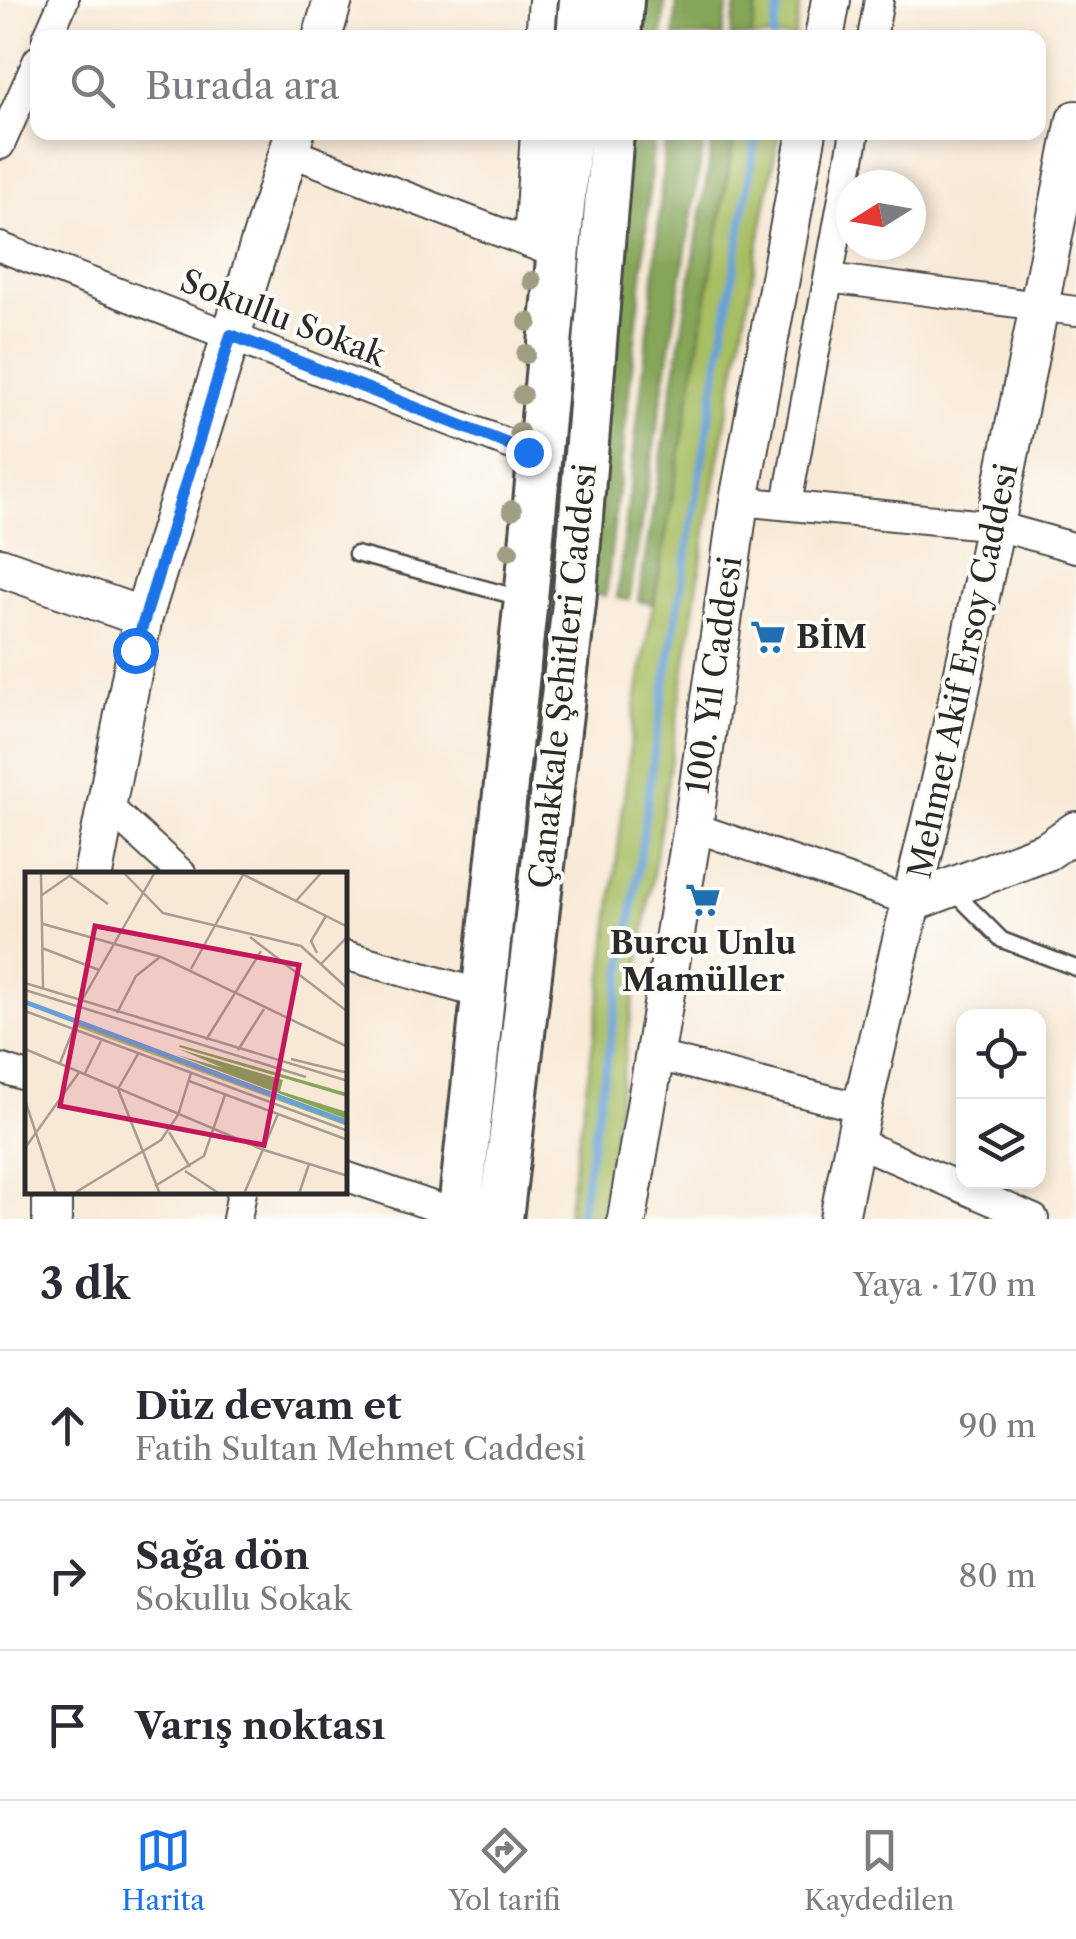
<!DOCTYPE html>
<html lang="tr">
<head>
<meta charset="utf-8">
<style>
	:root { --surface:#fff; --page:#f2f2f3; --text:#2b2b33; --muted:#7c7c81; --line:#e1e1e2; --accent:#1a73e8 }
	body { margin:0; font-family:"Libre Caslon Text",serif; background:var(--page); color:var(--text) }
	.controls { position:absolute; right:30px; bottom:30px; display:grid; overflow:hidden; border-radius:20px; box-shadow:0 5px 15px #0003 }
	.controls button { width:90px; height:90px; display:grid; place-items:center; padding:0; border:0; border-bottom:2px solid var(--line); background:var(--surface); color:var(--text); font:50px sans-serif }
	.compass { position:absolute; left:836px; top:170px; width:90px; height:90px; border-radius:50%; background:var(--surface); box-shadow:0 5px 15px #0003; rotate:259deg }
	.stop { position:absolute; width:30px; height:30px; margin:-22px; border:8px solid #1a73e8; border-radius:50%; background:#fff }
	.stop.end { background:#1a73e8; border-color:#fff; box-shadow:0 2px 10px #0008 }
	.list { margin:0; padding:0; list-style:none }
	h2 { display:flex; justify-content:space-between; align-items:center; height:130px; margin:0; padding:0 40px; font-size:42px }
	h2 small { font-size:32px; font-weight:400; color:var(--muted) }
	.list li { display:grid; grid-template-columns:65px 1fr auto; gap:30px; align-items:center; box-sizing:border-box; height:150px; padding:0 40px; border-top:2px solid var(--line) }
	.list b { display:block; font-size:38px; white-space:nowrap }
	.list p { margin:0; font-size:32px; white-space:nowrap; color:var(--muted) }
	.list em { font-size:32px; font-style:normal; color:var(--muted) }
	.icon { flex:none; width:55px; height:55px; fill:none; stroke:currentColor; stroke-width:2; stroke-linecap:round; stroke-linejoin:round }
	.map { position:relative; flex:none; width:1076px; height:1219px; overflow:hidden }
	.search { position:absolute; background:var(--surface); box-shadow:0 5px 15px #0003; left:30px; right:30px; top:30px; height:110px; display:flex; align-items:center; gap:25px; box-sizing:border-box; padding:0 35px; border-radius:20px; color:var(--muted); font-size:38px }
	.sheet { height:580px; background:var(--surface) }
	nav { display:flex; justify-content:space-around; align-items:center; box-sizing:border-box; height:140px; border-top:2px solid var(--line); background:var(--surface); font-size:28px; color:var(--muted) }
	nav a { display:grid; justify-items:center; gap:5px }
	nav .on { color:var(--accent) }
	.map>svg:first-child { display:block }
	.green { fill:#a7be62; stroke:#697446; stroke-width:2.5 }
	.forest { fill:#85a558; stroke:#586842; stroke-width:2.5 }
	.lines { fill:none; stroke-linecap:round; stroke-linejoin:round }
	.stream { stroke:#68a1d7; stroke-width:8 }
	.lane-casing { stroke:#4a4845; stroke-width:19 }
	.street-casing { stroke:#4a4845; stroke-width:32 }
	.secondary-casing { stroke:#4a4845; stroke-width:42 }
	.primary-casing { stroke:#4a4845; stroke-width:48 }
	.lane { stroke:#fff; stroke-width:14 }
	.street { stroke:#fff; stroke-width:28 }
	.secondary { stroke:#fff; stroke-width:38 }
	.primary { stroke:#fff; stroke-width:42 }
	.tree { fill:#9f9d82 }
	.route { stroke:#1a73e8; stroke-width:12 }
	.labels { text-anchor:middle; stroke-width:8; stroke-linejoin:round; paint-order:stroke }
	.street-label { font-size:32px; fill:#2b2b2b; stroke:#fdfcf7 }
	.poi-label { font-size:32px; font-weight:bold; fill:#2b2b2b; stroke:#fdfcf7; text-anchor:start }
	.inset-river { fill:none; stroke:#68a1d7; stroke-width:5 }
	.inset-road { fill:none; stroke:#a69d92; stroke-width:2.5 }
	.view { fill:#c2185b; fill-opacity:0.15; stroke:#c2185b; stroke-width:5 }
	.inset-edge { fill:none; stroke:#2b2b2b; stroke-width:5 }
</style>
</head>
<body>
<div class="map">
<svg width="1076" height="1219" viewBox="0 0 1076 1219">
	<rect width="100%" height="100%" fill="#fdfcf7"/>
	<filter id="ink" filterUnits="userSpaceOnUse"><feTurbulence type="fractalNoise" baseFrequency=".01" numOctaves="2"/><feDisplacementMap in="SourceGraphic" scale="20" xChannelSelector="R" yChannelSelector="G"/><feConvolveMatrix kernelMatrix="1 2 1 2 8 2 1 2 1" color-interpolation-filters="sRGB"/></filter>
	<filter id="wash" filterUnits="userSpaceOnUse"><feTurbulence type="fractalNoise" baseFrequency=".0048" numOctaves="4" result="noise"/><feDisplacementMap in="SourceGraphic" scale="40" xChannelSelector="R" yChannelSelector="G"/><feGaussianBlur stdDeviation="2.25" result="paint"/><feColorMatrix in="noise" values="0 0 0 0 0 0 0 0 0 0 0 0 0 0 0 0 0 1.4 0 .05"/><feComposite in="paint" operator="in"/></filter>
	<g filter="url(#wash)">
		<rect width="100%" height="100%" fill="#f8e9d6"/>
		<!-- green -->
		<path class="green" d="M758 0H801L795 37 751 38Z
			M588 133H598L557 576 549 578Z
			M735 133H779L707 524 600 1219 567 1214 602 984 634 714Z
			M547 630 551 632 492 1190 481 1188 524 820 540 633Z"/>
		<!-- forest -->
		<path class="forest" d="M639 0H665L662 37 637 38Z
			M677 0H729L722 37H674Z
			M737 0H758L751 37H730Z
			M629 133H654L642 277 606 596 590 594Z
			M666 133H705L629 600 617 598 654 279Z
			M714 133H735L654 604 638 601Z"/>
		<g class="lines">
			<!-- stream -->
			<path class="stream" d="M773 38 780 0
				M579 1219 630 929 656 739 757 132"/>
		</g>
	</g>
	<g filter="url(#ink)">
		<g class="lines">
			<defs>
				<path id="lane" d="M356 554 521 598
					M954 892 1002 940 1076 968"/>
				<path id="street" d="M47 38 64 0
					M540 38 543 0
					M872 38 879 0
					M0 145 38 60
					M290 152 560 255
					M528 243 535 132
					M0 247 540 456
					M829 278 1076 311
					M739 501 997 526 1076 548
					M787 504 855 132
					M105 804 182 874
					M693 827 913 902
					M345 955 485 995
					M657 1056 862 1108
					M0 1068 28 1077
					M854 1141 1034 1219
					M345 1176 459 1215
					M237 1219 242 1192"/>
				<path id="secondary" d="M322 38 333 0
					M824 38 831 0
					M0 567 143 617
					M93 874 143 617 295 132
					M913 902 1047 851 1076 831
					M52 1219V1192
					M627 1219 693 827 739 501 807 132
					M839 1219C868 1067 909 918 943 768 991 552 1033 336 1076 120"/>
				<path id="primary" d="M578 38 581 0
					M619 38 622 0
					M459 1219 526 599 570 132
					M501 1219 574 604 612 132"/>
			</defs>
			<!-- lane casing -->
			<use href="#lane" class="lane-casing"/>
			<!-- street casing -->
			<use href="#street" class="street-casing"/>
			<!-- secondary casing -->
			<use href="#secondary" class="secondary-casing"/>
			<!-- primary casing -->
			<use href="#primary" class="primary-casing"/>
			<!-- lane -->
			<use href="#lane" class="lane"/>
			<!-- street -->
			<use href="#street" class="street"/>
			<!-- secondary -->
			<use href="#secondary" class="secondary"/>
			<!-- primary -->
			<use href="#primary" class="primary"/>
		</g>
		<!-- trees -->
		<g class="tree">
			<circle cx="532" cy="281" r="10"/>
			<circle cx="528" cy="322" r="10"/>
			<circle cx="526" cy="354" r="10"/>
			<circle cx="522" cy="395" r="10"/>
			<circle cx="519" cy="432" r="10"/>
			<circle cx="512" cy="510" r="10"/>
			<circle cx="509" cy="551" r="10"/>
		</g>
	</g>
	<g class="lines" filter="url(#ink)">
		<!-- route -->
		<path class="route" d="M135 650 231 335 528 452"/>
	</g>
	<!-- icons -->
	<defs>
		<symbol id="supermarket-bare" viewBox="-9 -9 18 18"><path d="M-6-5.5h2.5l.6 2H6L4.5 2H-2.5L-4.4-4H-6ZM-1.5 3.2a1.3 1.3 0 1 0 .1 0ZM3 3.2a1.3 1.3 0 1 0 .1 0Z" fill="#1f6fb2" stroke="#fdfcf7" stroke-width="2.5" paint-order="stroke"/></symbol>
	</defs>
	<g fill-rule="evenodd">
		<use href="#supermarket-bare" x="743" y="612" width="50" height="50"/>
		<use href="#supermarket-bare" x="678" y="875" width="50" height="50"/>
	</g>
	<g class="labels">
		<!-- street labels -->
		<g class="street-label">
			<text transform="translate(283 318) rotate(21)" y="11">Sokullu Sokak</text>
			<text transform="translate(963 671) rotate(-78)" y="11">Mehmet Akif Ersoy Caddesi</text>
			<text transform="translate(714 675) rotate(-82)" y="11">100. Yıl Caddesi</text>
			<text transform="translate(563 676) rotate(-84)" y="11">Çanakkale Şehitleri Caddesi</text>
		</g>
		<!-- poi labels -->
		<g class="poi-label">
			<text x="796" y="648">BİM</text>
			<text x="703" y="954" text-anchor="middle">Burcu Unlu<tspan x="703" dy="37">Mamüller</tspan></text>
		</g>
	</g>
	<!-- overview -->
	<g transform="translate(25 872)">
		<rect width="322" height="322" fill="#f8e9d6"/>
		<path d="M52 149 322 247V254L50 154Z" fill="#a7be62"/>
		<path d="M155 173 322 221V225L154 175ZM154 177 258 208 255 219 322 240V247L152 183 198 196Z" fill="#85a558"/>
		<path class="inset-river" d="M0 130 323 251"/>
		<path class="inset-road" d="M16 0 18 116M98 0 138 41 276 74 323 117M213 0 323 55M45 4 83 32M17 23 50 0M270 30 297 0M18 52 136 85 323 175M225 65 323 140M17 76 74 98M292 81 286 69 301 44M296 92 323 64M166 97 219 1M0 111 323 209M0 118 281 205M56 130 130 0M0 139 323 259M92 141 111 104 135 85M181 168 236 79M0 177 239 278 323 304M213 178 239 137M113 182 93 217 135 322M266 187 323 201M35 191 48 158M60 201 76 169M164 209 323 268M0 228 31 322M144 260 165 295M0 276 55 199M160 299 195 322M130 314 179 284 200 223M48 322 136 268 153 243 166 201M219 322 253 242M274 322 284 292"/>
		<path class="view" d="M70 54 274 93 239 273 35 234Z"/>
		<rect width="322" height="322" class="inset-edge"/>
	</g>
</svg>
<div class="controls">
<button><svg class="icon" aria-label="locate" viewBox="0 0 24 24"><circle cx="12" cy="12" r="6"/><path d="M12 2v4M12 18v4M2 12h4M18 12h4"/></svg></button>
<button><svg class="icon" aria-label="layers" viewBox="0 0 24 24"><path d="M12 4l9 5-9 5-9-5zM3 14l9 5 9-5"/></svg></button>
</div>
<svg class="compass" viewBox="-18 -18 36 36"><path d="M0-13l5 13h-10z" fill="#e53935"/><path d="M0 13l5-13h-10z" fill="#7c7c81"/></svg>
<div class="stop" style="left:135px;top:650px"></div>
<div class="stop end" style="left:528px;top:452px"></div>
<div class="search"><svg class="icon" aria-label="search" viewBox="0 0 24 24"><circle cx="10" cy="10" r="6"/><path d="M15 15l6 6"/></svg>Burada ara</div>
</div>
<section class="sheet">
<h2>3 dk<small>Yaya · 170 m</small></h2>
<ul class="list">
<li><svg class="icon" aria-label="ahead" viewBox="0 0 24 24"><path d="M12 20V5M6 11l6-6 6 6"/></svg><div><b>Düz devam et</b><p>Fatih Sultan Mehmet Caddesi</p></div><em>90 m</em></li>
<li><svg class="icon" aria-label="right" viewBox="0 0 24 24"><path d="M7 20v-9h11M14 6l5 5-5 5"/></svg><div><b>Sağa dön</b><p>Sokullu Sokak</p></div><em>80 m</em></li>
<li><svg class="icon" aria-label="arrive" viewBox="0 0 24 24"><path d="M6 21V4h12l-3 4 3 4H6"/></svg><div><b>Varış noktası</b></div></li>
</ul>
</section>
<nav>
<a class="on"><svg class="icon" aria-label="map" viewBox="0 0 24 24"><path d="M3 6l6-2 6 2 6-2v14l-6 2-6-2-6 2zM9 4v14M15 6v14"/></svg>Harita</a>
<a><svg class="icon" aria-label="directions" viewBox="0 0 24 24"><path d="M12 3l9 9-9 9-9-9zM9 14v-3h6M13 9l2 2-2 2"/></svg>Yol tarifi</a>
<a><svg class="icon" aria-label="saved" viewBox="0 0 24 24"><path d="M7 4h10v16l-5-4-5 4z"/></svg>Kaydedilen</a>
</nav>
</body>
</html>
